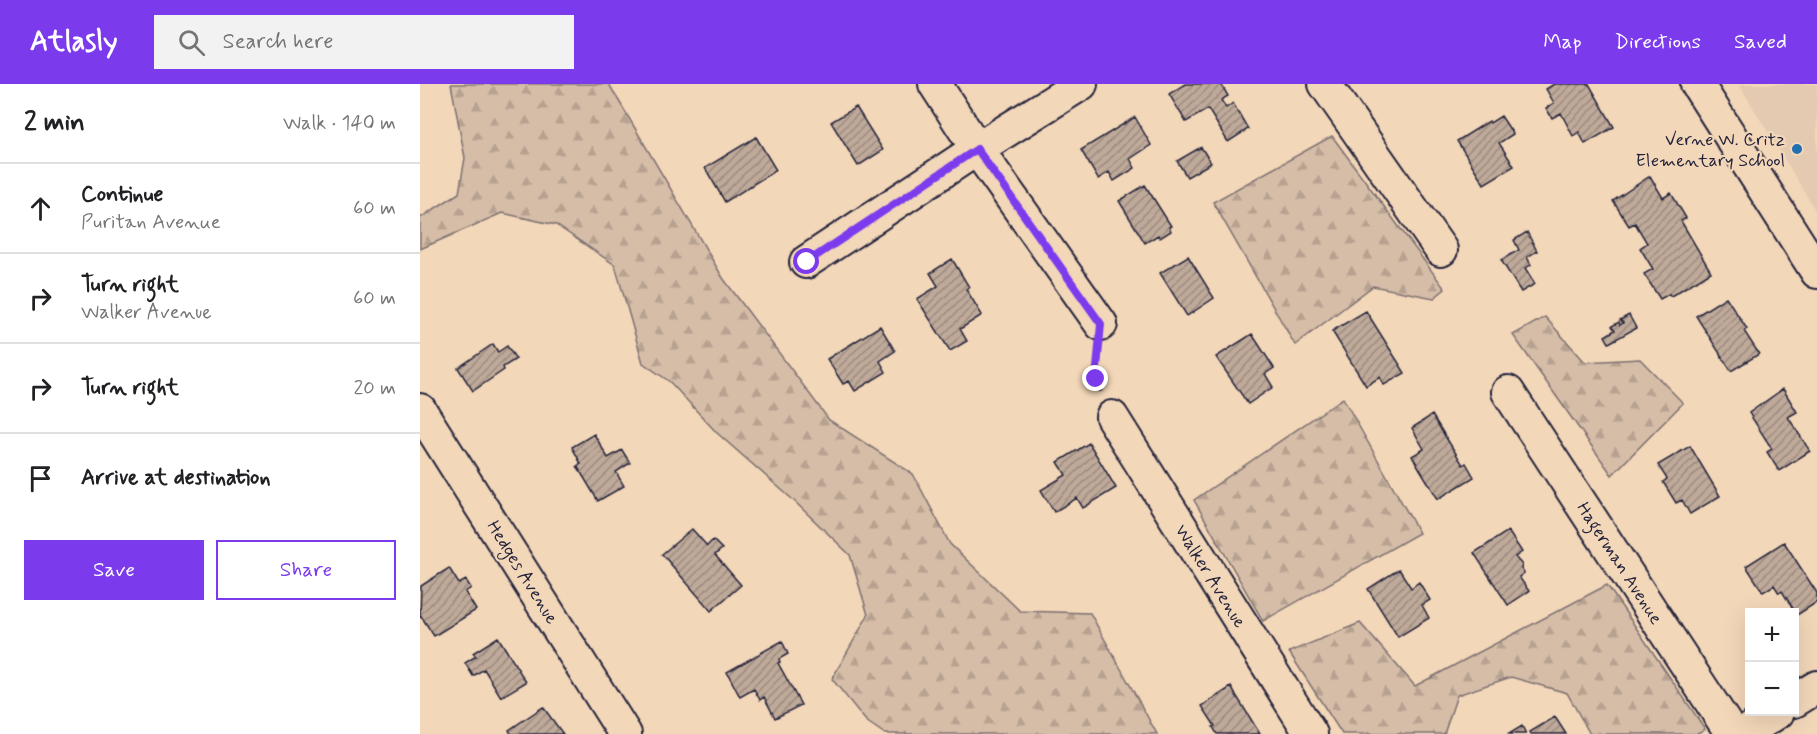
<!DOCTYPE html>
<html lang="en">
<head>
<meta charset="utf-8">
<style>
	:root { --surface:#fff; --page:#f2f2f2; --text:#202124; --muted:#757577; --line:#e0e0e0; --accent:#7c3aed }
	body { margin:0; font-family:Mynerve,sans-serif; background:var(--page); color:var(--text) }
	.controls { position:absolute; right:18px; bottom:18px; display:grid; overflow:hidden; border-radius:0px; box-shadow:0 6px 24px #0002 }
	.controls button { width:54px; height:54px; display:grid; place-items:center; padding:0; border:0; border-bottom:2px solid var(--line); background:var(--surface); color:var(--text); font:30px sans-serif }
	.stop { position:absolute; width:18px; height:18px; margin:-14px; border:4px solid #7c3aed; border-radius:50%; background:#fff }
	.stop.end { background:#7c3aed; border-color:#fff; box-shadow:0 2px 6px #0008 }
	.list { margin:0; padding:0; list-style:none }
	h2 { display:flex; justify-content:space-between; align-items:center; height:78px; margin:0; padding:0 24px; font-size:26px }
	h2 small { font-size:20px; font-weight:400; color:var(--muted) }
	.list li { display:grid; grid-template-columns:39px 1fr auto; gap:18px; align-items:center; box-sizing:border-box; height:90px; padding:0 24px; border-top:2px solid var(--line) }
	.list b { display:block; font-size:22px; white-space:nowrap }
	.list p { margin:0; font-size:20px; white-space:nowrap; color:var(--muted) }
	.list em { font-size:20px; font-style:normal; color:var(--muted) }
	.actions { display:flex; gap:12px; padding:18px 24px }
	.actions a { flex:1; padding:14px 0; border:2px solid var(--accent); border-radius:0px; text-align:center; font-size:21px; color:var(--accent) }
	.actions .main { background:var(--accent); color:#fff }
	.icon { flex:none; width:33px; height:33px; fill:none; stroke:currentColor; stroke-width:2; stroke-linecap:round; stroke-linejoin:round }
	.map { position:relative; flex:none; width:1397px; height:650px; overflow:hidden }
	header { display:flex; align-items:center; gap:36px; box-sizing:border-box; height:84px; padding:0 30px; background:var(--accent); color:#fff }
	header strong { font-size:28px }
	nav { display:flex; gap:33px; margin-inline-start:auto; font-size:21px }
	.search { width:420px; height:54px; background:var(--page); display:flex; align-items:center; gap:15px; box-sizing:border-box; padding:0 21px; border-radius:0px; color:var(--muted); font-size:22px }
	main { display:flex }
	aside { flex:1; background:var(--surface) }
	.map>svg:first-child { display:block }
	.built { fill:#e3cab0 }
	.forest { fill:url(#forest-firs); stroke:#7c7071; stroke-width:1.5 }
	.building { fill:url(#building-hatch); stroke:#22223b; stroke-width:1.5 }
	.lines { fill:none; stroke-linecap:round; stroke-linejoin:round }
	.minor-casing { stroke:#22223b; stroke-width:36 }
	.path { stroke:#22223b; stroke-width:4; stroke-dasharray:1.5 4.5; stroke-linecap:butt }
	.minor { stroke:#f3d7b9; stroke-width:32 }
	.route { stroke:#7c3aed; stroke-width:8 }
	.poi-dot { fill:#1f6fb2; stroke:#f3d7b9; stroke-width:2 }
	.labels { text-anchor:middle; stroke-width:4.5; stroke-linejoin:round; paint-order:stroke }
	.poi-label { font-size:18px; fill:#22223b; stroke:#f3d7b9; text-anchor:end }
	.street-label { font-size:18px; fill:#22223b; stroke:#f3d7b9 }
</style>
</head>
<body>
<header>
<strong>Atlasly</strong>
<div class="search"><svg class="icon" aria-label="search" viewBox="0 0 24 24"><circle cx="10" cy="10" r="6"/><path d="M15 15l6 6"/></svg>Search here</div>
<nav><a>Map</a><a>Directions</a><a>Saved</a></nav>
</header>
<main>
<aside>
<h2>2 min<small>Walk · 140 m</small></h2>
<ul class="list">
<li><svg class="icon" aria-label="ahead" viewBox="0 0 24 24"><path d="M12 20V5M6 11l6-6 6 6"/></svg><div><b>Continue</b><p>Puritan Avenue</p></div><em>60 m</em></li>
<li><svg class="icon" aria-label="right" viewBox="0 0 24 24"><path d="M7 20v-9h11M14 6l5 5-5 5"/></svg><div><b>Turn right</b><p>Walker Avenue</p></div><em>60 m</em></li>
<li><svg class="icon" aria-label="right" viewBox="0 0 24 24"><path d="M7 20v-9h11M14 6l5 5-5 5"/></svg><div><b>Turn right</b></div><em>20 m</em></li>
<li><svg class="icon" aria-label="arrive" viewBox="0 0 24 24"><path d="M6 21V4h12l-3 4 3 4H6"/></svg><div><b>Arrive at destination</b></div></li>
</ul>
<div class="actions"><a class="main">Save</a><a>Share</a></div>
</aside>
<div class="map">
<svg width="1397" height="650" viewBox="0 0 1397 650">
	<defs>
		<pattern id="forest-firs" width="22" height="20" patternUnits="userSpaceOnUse" patternTransform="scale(1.5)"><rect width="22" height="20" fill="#d5bda7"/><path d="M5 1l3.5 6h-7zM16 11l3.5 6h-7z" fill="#b7a291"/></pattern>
		<pattern id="building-hatch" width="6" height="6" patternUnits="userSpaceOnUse" patternTransform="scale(1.5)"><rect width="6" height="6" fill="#bfaa9a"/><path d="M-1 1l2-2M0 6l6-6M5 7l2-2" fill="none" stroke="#9b8a7f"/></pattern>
	</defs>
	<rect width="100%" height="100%" fill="#f3d7b9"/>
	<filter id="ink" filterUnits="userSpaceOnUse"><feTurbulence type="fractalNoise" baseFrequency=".0167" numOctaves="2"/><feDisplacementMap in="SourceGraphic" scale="12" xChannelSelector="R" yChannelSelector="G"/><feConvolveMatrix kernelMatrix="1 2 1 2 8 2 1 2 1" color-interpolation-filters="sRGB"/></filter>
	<g filter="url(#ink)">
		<!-- built -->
		<path class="built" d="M1319 0H1397V129Z"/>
		<!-- forest -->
		<path class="forest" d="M31 0H189L303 194 409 336 493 390 530 460 600 527 670 529 737 650H465L446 637 412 595 448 531 430 471 372 415 297 349 250 298 223 279 195 181 136 141 82 129 0 165V134L39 109 45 74Z
			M912 52 1025 205 1014 214 953 202 875 261 793 118Z
			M1125 233 1165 278 1220 275 1263 319 1192 391 1093 251Z
			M923 314 999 449 843 537 774 416Z
			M1187 501 1285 645 1276 650H1170L1147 609 1091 593 1037 611 1024 650H922L869 568 940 539 995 602Z"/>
		<!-- building -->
		<path class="building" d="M765 0H801L808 12 801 16 806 24 813 19 828 45 808 58 788 25 766 38 749 10Z
			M1134 0H1169L1194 43 1165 60 1159 48 1153 52 1141 29 1132 34 1126 24 1134 19 1126 5Z
			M436 23 463 66 438 82 411 38Z
			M1081 32 1093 50 1079 59 1094 82 1064 100 1037 57 1069 37 1070 39Z
			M715 33 731 61 710 75 715 84 694 97 689 88 678 95 661 66Z
			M336 53 356 86 305 118 285 84Z
			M781 63 791 79 767 93 757 77Z
			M1230 92 1243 114 1251 109 1266 134 1261 137 1291 188 1251 212 1249 210 1240 215 1224 190 1233 185 1220 164 1227 159 1215 139 1209 142 1193 117Z
			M725 101 751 142 749 143 751 147 740 154 738 151 725 159 699 117Z
			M1107 148 1117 167 1107 173 1111 181 1105 184 1115 200 1101 208 1081 176 1099 166 1094 156Z
			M768 172 794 214 767 232 740 189Z
			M532 175 549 203 546 205 562 231 540 245 547 257 530 267 497 215 518 202 510 189Z
			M1306 213 1327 245 1324 247 1339 270 1311 287 1276 232Z
			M946 227 985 289 964 301 960 293 946 302 912 247Z
			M1209 231 1216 244 1189 259 1185 252 1195 246 1192 242 1199 238 1200 241 1203 239 1200 236Z
			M460 242 475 267 460 277 466 288 435 307 429 297 423 300 407 275Z
			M832 250 854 284 845 290 853 303 828 320 796 273Z
			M73 260 78 268 87 262 96 275 83 283 84 286 53 307 38 284Z
			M1363 305 1377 328 1368 333 1390 367 1359 387 1347 368 1352 365 1329 329Z
			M1012 331 1043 381 1046 379 1054 393 1018 415 992 372 1004 365 992 344Z
			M174 350 188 374 202 366 210 379 196 388 204 402 178 417 157 382 161 380 152 363Z
			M669 359 696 404 663 424 657 414 634 428 621 406 646 391 638 378Z
			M1270 362 1300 412 1270 430 1262 416 1256 419 1243 398 1247 395 1238 381Z
			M272 445 287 462 293 456 302 465 295 471 321 501 291 527 242 470Z
			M1088 447 1102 468 1095 473 1102 481 1101 485 1104 489 1099 493 1109 507 1088 521 1054 469Z
			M1364 458 1397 509V518L1377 531 1362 507 1359 509 1354 501 1343 508 1326 482Z
			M29 484 39 500 46 496 51 504 45 508 56 526 14 552 1 532 0 533 1 502Z
			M979 485 991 504 999 498 1010 516 1002 521 1009 534 978 553 948 505Z
			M78 553 106 598 81 613 64 585 53 592 45 579 56 572 53 569Z
			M362 557 368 570 359 575 360 578 358 579 381 621 355 634 344 613 340 616 334 605 320 613 307 588Z
			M811 603 840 650H797L793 643 795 642 782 622Z
			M123 623 143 650H91L89 646Z
			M1135 633 1146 650H1111L1110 648Z
			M1102 642 1106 650H1089Z"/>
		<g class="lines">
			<defs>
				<path id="minor" d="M515 0 557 65 681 240
					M905 0 1021 166
					M1277 0 1397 188
					M386 178 557 65 661 0
					M1088 308 1312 650
					M0 326 205 650
					M692 333 891 650
					M1374 617 1397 603
					M1323 650 1358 628"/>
			</defs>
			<!-- minor casing -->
			<use href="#minor" class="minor-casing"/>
			<!-- path -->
			<path class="path" d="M679 265 676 295 682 310"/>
			<!-- minor -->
			<use href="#minor" class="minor"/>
		</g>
	</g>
	<g class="lines" filter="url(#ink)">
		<!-- route -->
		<path class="route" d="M387 178 557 65 681 240 676 295"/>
	</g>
	<!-- markers -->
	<circle class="poi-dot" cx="1377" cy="65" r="6"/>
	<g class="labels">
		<!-- poi labels -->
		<g class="poi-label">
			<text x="1365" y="61">Verne W. Critz<tspan x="1365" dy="21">Elementary School</tspan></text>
		</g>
		<!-- street labels -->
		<g class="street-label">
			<text transform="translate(1200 479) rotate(57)" y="6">Hagerman Avenue</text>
			<text transform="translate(103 488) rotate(58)" y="6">Hedges Avenue</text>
			<text transform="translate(791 492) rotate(58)" y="6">Walker Avenue</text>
		</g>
	</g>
</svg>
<div class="controls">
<button>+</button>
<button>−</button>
</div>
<div class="stop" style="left:387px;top:178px"></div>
<div class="stop end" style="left:676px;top:295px"></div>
</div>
</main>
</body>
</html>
